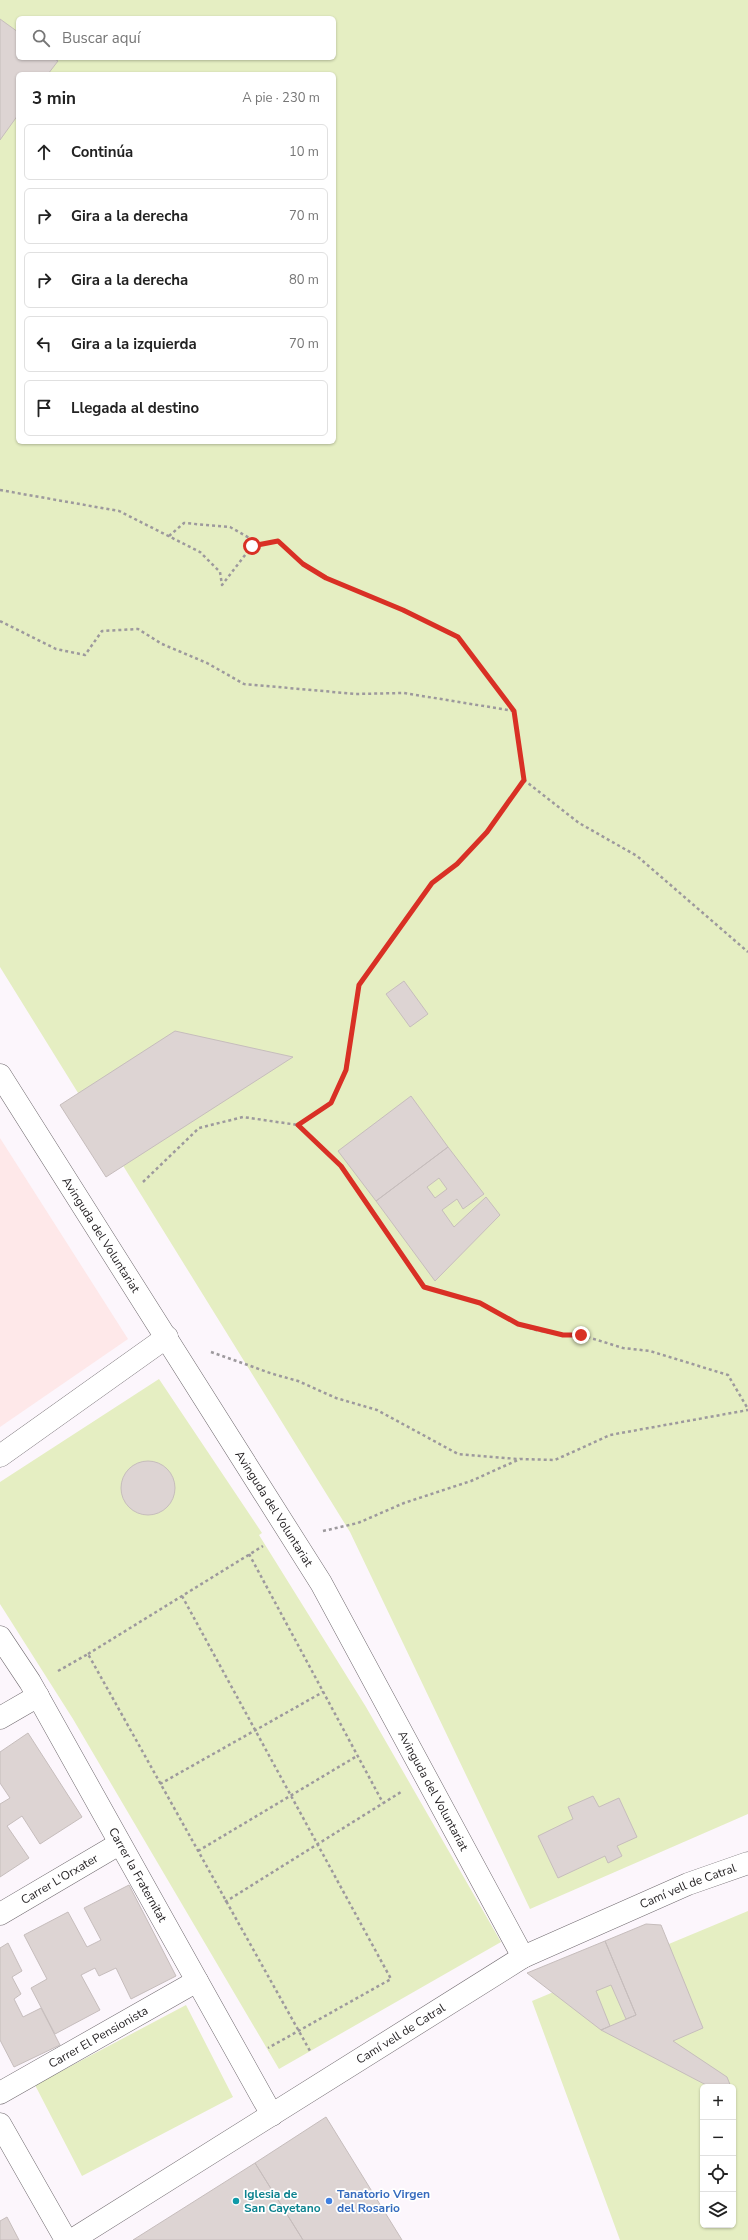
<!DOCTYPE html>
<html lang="es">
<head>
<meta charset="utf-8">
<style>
	:root { --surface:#fff; --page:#f2f2f2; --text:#222; --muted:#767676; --line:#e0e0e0 }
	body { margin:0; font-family:"Nunito Sans",sans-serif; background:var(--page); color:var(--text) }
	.controls { position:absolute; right:12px; bottom:12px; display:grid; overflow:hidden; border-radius:6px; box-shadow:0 1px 3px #0004 }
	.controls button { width:36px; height:36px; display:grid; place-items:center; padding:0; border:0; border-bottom:1px solid var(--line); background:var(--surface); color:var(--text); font:20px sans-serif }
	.stop { position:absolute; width:12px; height:12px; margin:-9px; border:3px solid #d93025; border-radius:50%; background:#fff }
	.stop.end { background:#d93025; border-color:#fff; box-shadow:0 1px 4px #0008 }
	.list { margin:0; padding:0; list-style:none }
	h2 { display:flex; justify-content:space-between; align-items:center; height:52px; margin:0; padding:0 16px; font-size:17px }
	h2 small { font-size:13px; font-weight:400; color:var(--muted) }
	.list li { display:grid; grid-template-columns:26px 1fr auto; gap:12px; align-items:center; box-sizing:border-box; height:56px; margin:0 8px 8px; padding:0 8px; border:1px solid var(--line); border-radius:6px }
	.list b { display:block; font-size:15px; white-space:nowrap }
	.list em { font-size:13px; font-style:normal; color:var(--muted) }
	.icon { flex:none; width:22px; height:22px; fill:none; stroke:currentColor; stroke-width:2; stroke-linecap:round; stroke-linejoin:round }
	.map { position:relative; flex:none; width:748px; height:2240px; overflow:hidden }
	.search { position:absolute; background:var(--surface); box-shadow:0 1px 3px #0004; left:16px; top:16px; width:320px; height:44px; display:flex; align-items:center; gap:10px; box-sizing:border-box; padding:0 14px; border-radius:6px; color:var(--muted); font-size:15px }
	.panel { position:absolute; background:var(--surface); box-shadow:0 1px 3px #0004; left:16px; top:72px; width:320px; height:372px; border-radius:6px }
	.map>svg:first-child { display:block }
	.education { fill:#fee8e9 }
	.green { fill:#e5eec2; fill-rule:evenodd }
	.building { fill:#ddd4d3; stroke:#c6bdbc; fill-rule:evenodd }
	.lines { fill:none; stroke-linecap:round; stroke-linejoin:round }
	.minor-casing { stroke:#706a6f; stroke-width:23 }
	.path { stroke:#9d999d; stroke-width:2.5; stroke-dasharray:3 3; stroke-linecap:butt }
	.minor { stroke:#fff; stroke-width:22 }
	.route { stroke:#d93025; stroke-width:5 }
	.culture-dot { fill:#0f9aa8; stroke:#fff; stroke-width:1.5 }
	.shop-dot { fill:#3f7fe0; stroke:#fff; stroke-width:1.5 }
	.labels { text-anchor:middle; stroke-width:3.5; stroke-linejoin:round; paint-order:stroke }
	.street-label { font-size:12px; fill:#211e20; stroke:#fff }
	.culture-label { font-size:12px; font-weight:bold; fill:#0d838f; stroke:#fff; text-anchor:start }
	.shop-label { font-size:12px; font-weight:bold; fill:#366cbe; stroke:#fff; text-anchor:start }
</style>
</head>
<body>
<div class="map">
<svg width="748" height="2240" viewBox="0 0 748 2240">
	<rect width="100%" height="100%" fill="#fcf6fc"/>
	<!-- education -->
	<path class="education" d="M0 1138 128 1339 0 1427Z"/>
	<!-- green -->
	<path class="green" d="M0 0H748V1814L530 1909 350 1532 0 967ZM18 18H334V58H18ZM18 74H334V442H18Z
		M159 1379 262 1533 259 1535 366 1707 501 1942 279 2069 73 1719 0 1604V1482Z
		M748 1911V2240H620L532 2001ZM703 2087H733V2225H703Z
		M186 2005 233 2097 82 2176 35 2085Z"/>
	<!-- building -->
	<path class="building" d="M0 19 18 32V58H53L58 61 48 74H18V115L0 140Z
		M404 981 428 1014 410 1027 386 994Z
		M175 1031 293 1057 106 1177 60 1105Z
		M411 1096 448 1147 376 1201 338 1151Z
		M448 1147 484 1194 463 1209 457 1199 442 1210 454 1227 486 1197 500 1215 435 1281 376 1201ZM439 1178 447 1189 435 1198 427 1187Z
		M121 1488a27 27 0 1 1 54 0a27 27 0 1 1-54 0Z
		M28 1733 82 1817 40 1844 22 1816 7 1826 29 1858 0 1877V1804L10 1798 0 1783V1752Z
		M593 1796 599 1807 619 1798 637 1837 617 1846 622 1856 608 1863 605 1856 558 1878 538 1836 573 1819 568 1807Z
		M129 1885 176 1976 131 1999 116 1968 99 1976 95 1968 81 1975 100 2010 55 2034 31 1988 47 1979 24 1935 68 1912 87 1947 101 1940 84 1908Z
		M646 1924 661 1925 703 2028 673 2041 727 2077 731 2087H710L601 2030 636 2015 605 1941Z
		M605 1941 636 2015 626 2019 611 1985 596 1991 610 2026 601 2030 527 1973Z
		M8 1943 22 1971 12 1977 21 1994 14 1999 23 2017 41 2008 60 2045 14 2067 0 2040V1948Z
		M326 2117 402 2240H303L255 2163Z
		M255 2163 303 2240H133Z
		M7 2217 19 2240H0V2221Z"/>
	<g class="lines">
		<defs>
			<g id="minor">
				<path id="s1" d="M0 1075 321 1583 523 1957"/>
				<path d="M0 1456 167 1337"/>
				<path id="s2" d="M0 1637 30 1682 272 2115"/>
				<path d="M0 1718 38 1696"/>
				<path id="s3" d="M0 1914 119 1844"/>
				<path id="s4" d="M0 2093 197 1981"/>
				<path d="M0 2124 66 2240"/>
				<path id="s5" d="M72 2240 523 1957 688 1884 748 1863"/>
			</g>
		</defs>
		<!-- minor casing -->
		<use href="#minor" class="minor-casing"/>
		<!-- path -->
		<path class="path" d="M0 490 119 511 200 552 220 572 222 585 252 546 277 541 303 564 326 578 403 610 458 637 514 711
			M169 536 184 523 230 527 253 540 252 546
			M0 621 56 649 85 655 102 631 138 629 162 644 207 663 244 684 356 694 404 693 514 711 524 780
			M298 1125 331 1103 345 1070 359 985 432 883 457 864 487 832 524 780 579 823 637 856 748 952
			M143 1182 199 1128 243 1117 298 1125 341 1166 423 1287 480 1303 518 1324 536 1330 563 1335H581L623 1348 650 1351 728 1375 748 1409
			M211 1352 273 1374 298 1381 336 1398 377 1410 458 1454 518 1459
			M323 1531 358 1523 404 1503 471 1481 520 1459 555 1460 610 1435 748 1410
			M249 1554 383 1803
			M182 1596 391 1979 268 2048
			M88 1654 263 1546
			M58 1671 88 1654 310 2051
			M160 1784 323 1692
			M198 1851 357 1756
			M225 1902 401 1792"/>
		<!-- minor -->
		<use href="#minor" class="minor"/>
	</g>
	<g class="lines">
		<!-- route -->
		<path class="route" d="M252 546 278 541 303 564 326 578 403 610 458 637 514 711 524 780 487 832 457 864 432 883 359 985 346 1070 331 1103 298 1125 341 1166 424 1287 480 1303 518 1324 563 1335H581"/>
	</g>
	<!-- markers -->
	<circle class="culture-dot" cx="236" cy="2201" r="4"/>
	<circle class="shop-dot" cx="329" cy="2201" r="4"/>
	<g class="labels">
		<!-- street labels -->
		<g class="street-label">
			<text dy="4" stroke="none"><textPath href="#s1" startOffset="189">Avinguda del Voluntariat</textPath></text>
			<text dy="4" stroke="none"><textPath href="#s1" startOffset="513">Avinguda del Voluntariat</textPath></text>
			<text dy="4" stroke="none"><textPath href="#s1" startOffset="837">Avinguda del Voluntariat</textPath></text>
			<text dy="4" stroke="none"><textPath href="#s2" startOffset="275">Carrer la Fraternitat</textPath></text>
			<text dy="4" stroke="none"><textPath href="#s3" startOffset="69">Carrer L'Orxater</textPath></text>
			<text dy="4" stroke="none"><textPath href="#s5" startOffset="712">Camí vell de Catral</textPath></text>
			<text dy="4" stroke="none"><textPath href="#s5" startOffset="388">Camí vell de Catral</textPath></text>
			<text dy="4" stroke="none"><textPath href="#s4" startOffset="113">Carrer El Pensionista</textPath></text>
		</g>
		<!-- culture labels -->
		<g class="culture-label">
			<text x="244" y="2198">Iglesia de<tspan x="244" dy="14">San Cayetano</tspan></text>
		</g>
		<!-- shop labels -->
		<g class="shop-label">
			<text x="337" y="2198">Tanatorio Virgen<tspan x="337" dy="14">del Rosario</tspan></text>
		</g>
	</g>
</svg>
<div class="controls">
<button>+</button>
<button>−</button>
<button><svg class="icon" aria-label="locate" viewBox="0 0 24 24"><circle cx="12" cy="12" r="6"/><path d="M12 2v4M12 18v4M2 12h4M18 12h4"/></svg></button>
<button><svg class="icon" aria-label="layers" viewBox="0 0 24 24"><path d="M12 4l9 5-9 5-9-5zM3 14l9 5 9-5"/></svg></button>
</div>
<div class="stop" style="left:252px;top:546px"></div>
<div class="stop end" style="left:581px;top:1335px"></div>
<div class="search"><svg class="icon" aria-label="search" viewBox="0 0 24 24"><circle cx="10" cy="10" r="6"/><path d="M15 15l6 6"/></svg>Buscar aquí</div>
<section class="panel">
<h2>3 min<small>A pie · 230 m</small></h2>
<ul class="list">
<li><svg class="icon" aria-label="ahead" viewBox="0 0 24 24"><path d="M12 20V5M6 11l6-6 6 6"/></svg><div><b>Continúa</b></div><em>10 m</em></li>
<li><svg class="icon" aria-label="right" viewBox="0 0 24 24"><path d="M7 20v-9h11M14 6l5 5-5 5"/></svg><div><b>Gira a la derecha</b></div><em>70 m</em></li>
<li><svg class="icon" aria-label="right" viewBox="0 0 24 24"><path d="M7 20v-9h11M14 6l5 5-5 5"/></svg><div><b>Gira a la derecha</b></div><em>80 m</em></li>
<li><svg class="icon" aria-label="left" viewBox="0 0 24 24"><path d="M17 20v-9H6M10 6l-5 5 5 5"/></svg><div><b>Gira a la izquierda</b></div><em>70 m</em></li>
<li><svg class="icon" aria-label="arrive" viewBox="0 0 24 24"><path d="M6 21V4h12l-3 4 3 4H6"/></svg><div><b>Llegada al destino</b></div></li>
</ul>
</section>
</div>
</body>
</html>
